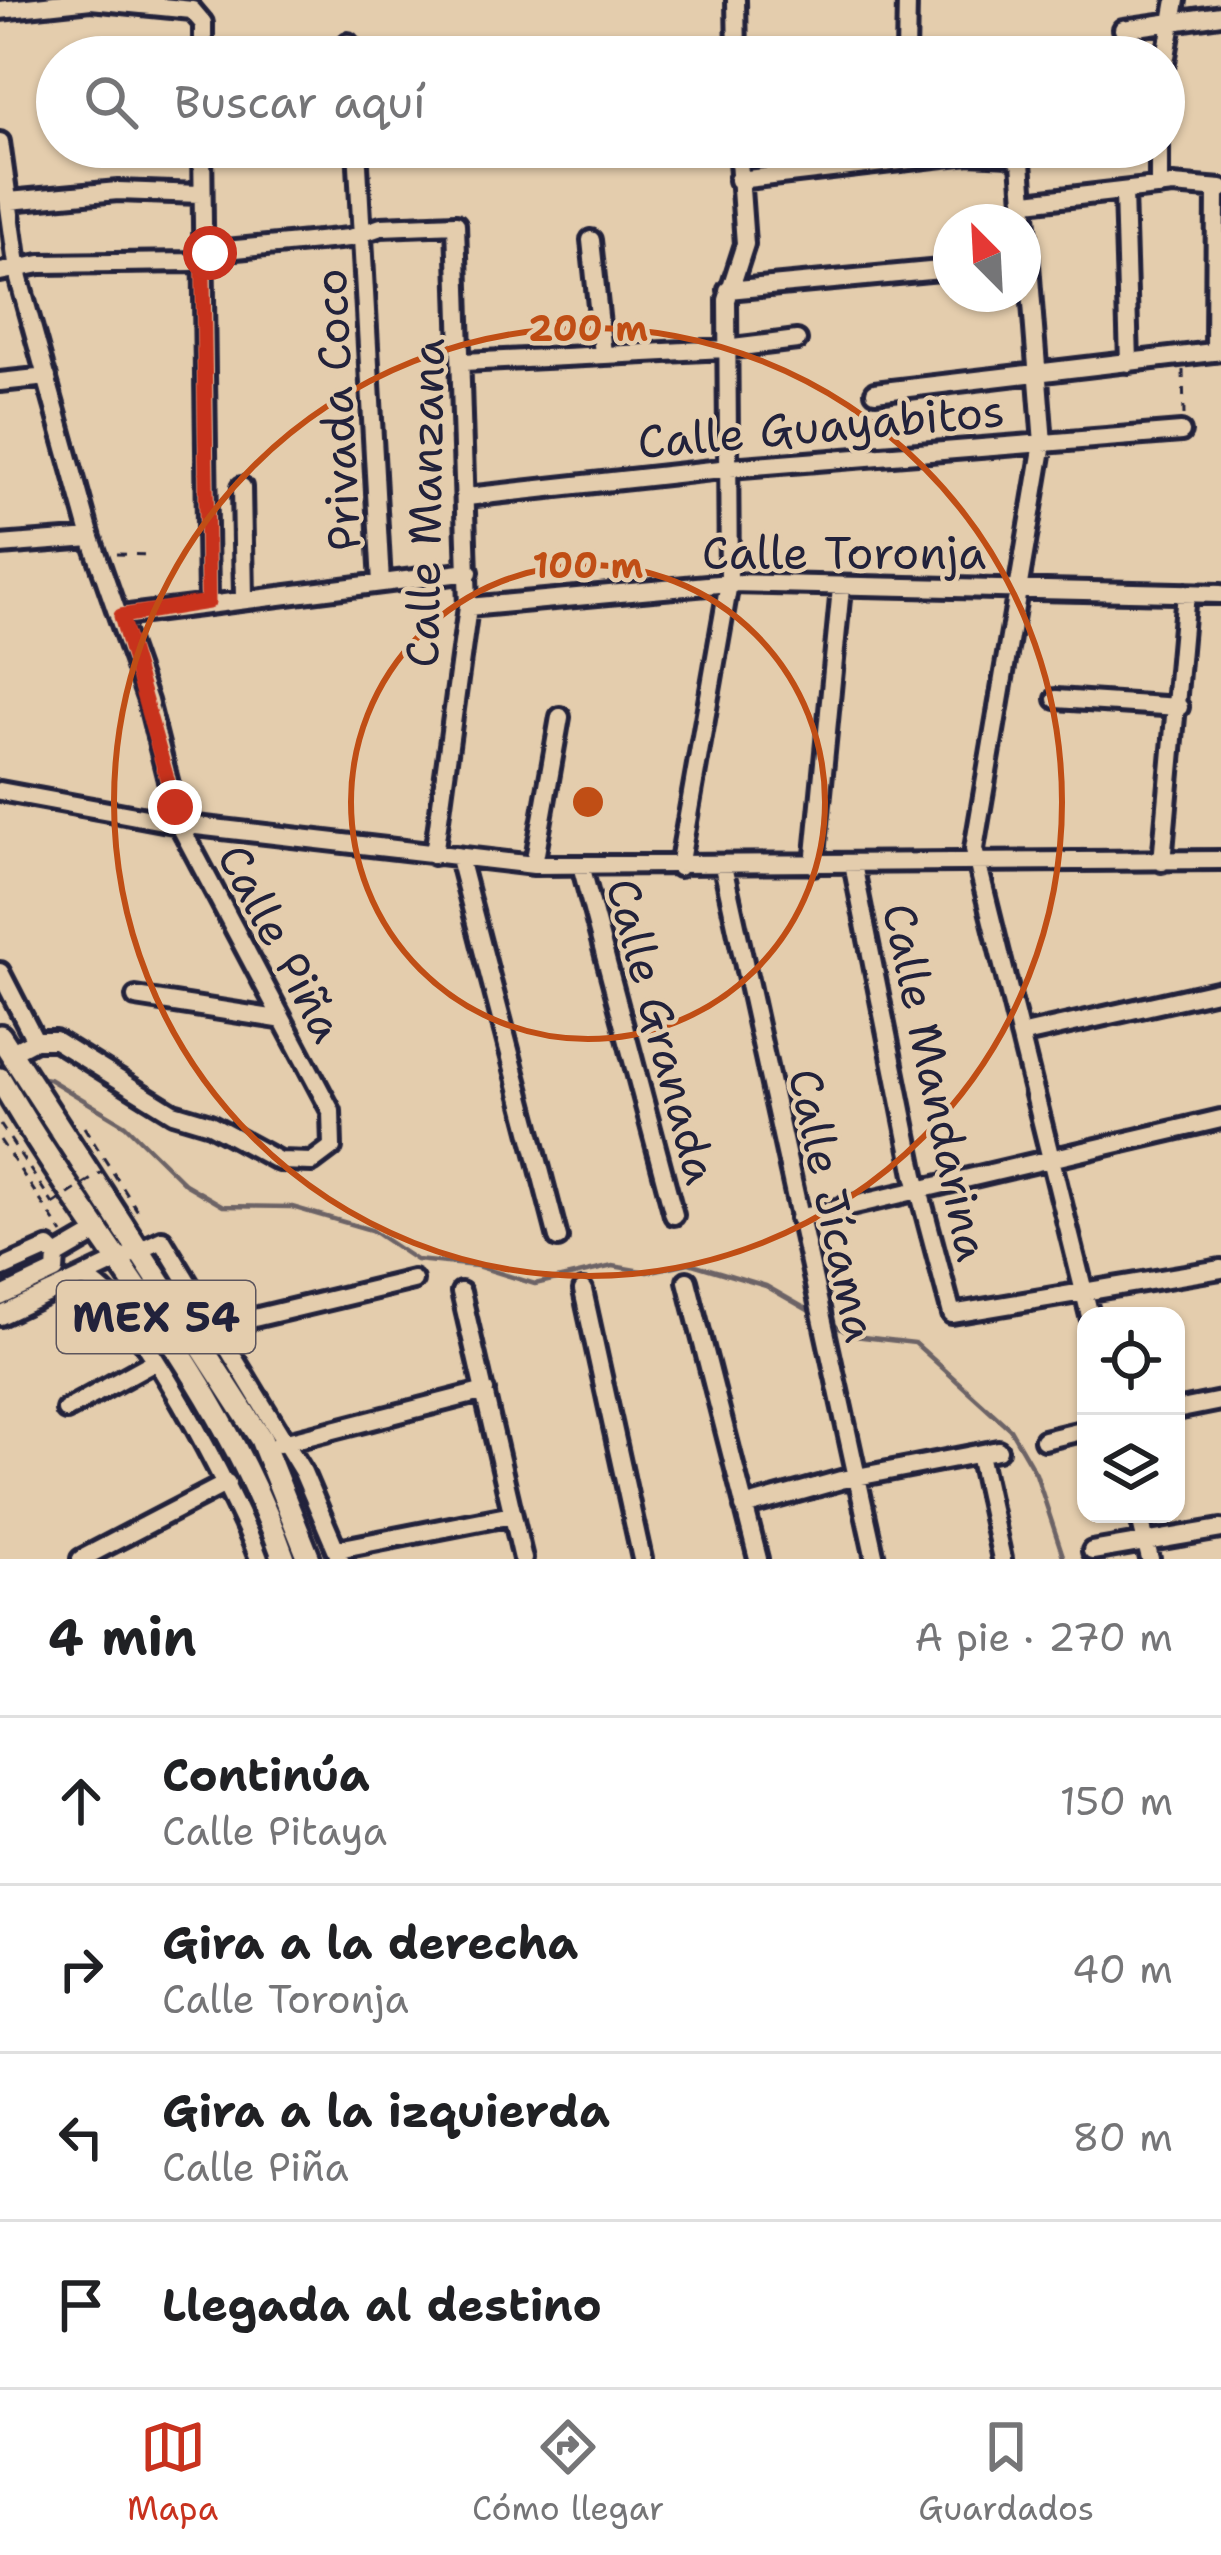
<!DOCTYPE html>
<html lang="es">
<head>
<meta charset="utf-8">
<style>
	:root { --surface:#fff; --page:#f6f6f6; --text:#202124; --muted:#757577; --line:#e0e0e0; --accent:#c8321e }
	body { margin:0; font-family:"Shantell Sans",sans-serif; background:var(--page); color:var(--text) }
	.controls { position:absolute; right:36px; bottom:36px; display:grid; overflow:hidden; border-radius:24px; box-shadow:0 3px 9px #0004 }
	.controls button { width:108px; height:108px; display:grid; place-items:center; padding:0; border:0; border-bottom:3px solid var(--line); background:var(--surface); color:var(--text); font:60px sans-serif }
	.compass { position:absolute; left:933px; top:204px; width:108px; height:108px; border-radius:50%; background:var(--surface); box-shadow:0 3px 9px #0004; rotate:336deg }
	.stop { position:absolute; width:36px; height:36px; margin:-27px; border:9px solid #c8321e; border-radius:50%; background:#fff }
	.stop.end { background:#c8321e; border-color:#fff; box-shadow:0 3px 12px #0008 }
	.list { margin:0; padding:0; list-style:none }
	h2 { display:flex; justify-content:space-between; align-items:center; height:156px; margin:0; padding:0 48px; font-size:51px }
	h2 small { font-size:39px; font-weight:400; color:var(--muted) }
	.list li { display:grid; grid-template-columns:78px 1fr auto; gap:36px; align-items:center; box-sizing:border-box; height:168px; padding:0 48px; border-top:3px solid var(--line) }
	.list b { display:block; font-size:45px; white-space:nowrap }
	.list p { margin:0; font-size:39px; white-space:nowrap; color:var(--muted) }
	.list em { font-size:39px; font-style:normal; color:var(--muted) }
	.icon { flex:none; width:66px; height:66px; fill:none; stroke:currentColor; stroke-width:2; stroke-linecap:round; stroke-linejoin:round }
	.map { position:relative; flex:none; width:1221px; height:1559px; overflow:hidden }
	.search { position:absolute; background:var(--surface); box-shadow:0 3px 9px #0004; left:36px; right:36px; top:36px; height:132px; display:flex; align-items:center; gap:30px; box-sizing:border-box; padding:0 42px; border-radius:66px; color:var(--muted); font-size:45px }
	.sheet { height:828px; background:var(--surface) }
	nav { display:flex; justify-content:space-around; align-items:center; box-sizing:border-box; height:168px; border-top:3px solid var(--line); background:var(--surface); font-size:33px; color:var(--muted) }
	nav a { display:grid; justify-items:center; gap:6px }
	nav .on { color:var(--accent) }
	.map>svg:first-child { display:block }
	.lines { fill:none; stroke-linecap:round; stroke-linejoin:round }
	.stream { stroke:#6c6366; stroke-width:4.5 }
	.minor-casing { stroke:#22223b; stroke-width:26 }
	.major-casing { stroke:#22223b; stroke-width:30 }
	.path { stroke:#22223b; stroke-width:3; stroke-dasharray:9 9; stroke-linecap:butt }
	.minor { stroke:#e4cdad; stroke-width:16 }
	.major { stroke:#e4cdad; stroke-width:21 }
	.path-bridge { stroke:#22223b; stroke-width:3; stroke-dasharray:9 9; stroke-linecap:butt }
	.route { stroke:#c8321e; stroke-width:15 }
	.ring { fill:none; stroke:#c04e15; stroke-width:6 }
	.labels { text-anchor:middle; stroke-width:9; stroke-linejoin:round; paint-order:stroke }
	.shield { fill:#e4cdad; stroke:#5c555d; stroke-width:3 }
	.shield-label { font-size:42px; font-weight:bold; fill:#22223b }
	.street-label { font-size:45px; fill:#22223b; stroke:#e4cdad }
	.centre { fill:#c04e15; stroke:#e4cdad; stroke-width:6 }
	.ring-label { font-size:36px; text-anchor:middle; font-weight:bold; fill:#c04e15; stroke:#e4cdad; stroke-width:9; stroke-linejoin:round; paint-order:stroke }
</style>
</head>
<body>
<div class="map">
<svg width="1221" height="1559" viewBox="0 0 1221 1559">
	<rect width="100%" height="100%" fill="#e4cdad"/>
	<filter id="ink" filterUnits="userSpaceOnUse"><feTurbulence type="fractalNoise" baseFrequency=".00833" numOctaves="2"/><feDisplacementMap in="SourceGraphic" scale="24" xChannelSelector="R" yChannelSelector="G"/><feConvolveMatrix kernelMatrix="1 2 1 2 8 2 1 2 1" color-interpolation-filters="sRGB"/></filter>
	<g filter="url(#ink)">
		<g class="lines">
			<!-- stream -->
			<path class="stream" d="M36 1077 49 1079 125 1125 185 1184 223 1206 292 1207 371 1230 416 1260 477 1266 535 1284 613 1266 647 1272 689 1263 766 1286 815 1314
				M830 1323 854 1336 915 1343 1010 1429 1036 1474 1064 1559"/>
			<defs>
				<path id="minor" d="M736 0 737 57
					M0 10 91 0 192 10 203 23V57
					M1123 29 1221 15
					M348 43 349 57
					M906 57 907 0
					M1164 68 1176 0
					M0 142 19 279 91 538 148 701 179 824 331 1111 332 1147 312 1162 279 1161 210 1124 173 1113 55 1040H35L10 1053
					M202 147 208 602
					M357 147 381 583
					M804 147 805 169
					M1159 147V187
					M738 180 969 153 1010 155 1021 163 1043 443 974 849 1090 1316
					M1124 192 1129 363
					M9 201 118 191 200 194
					M1027 202 1173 185 1221 189
					M591 240 603 354
					M0 272 40 264 191 262 216 251 349 238 381 227 456 224 468 607 434 855
					M728 290 951 269
					M1215 352 1216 189
					M464 362 725 349 797 340
					M0 382 47 377
					M875 392 1221 351
					M242 487 244 598
					M467 497 730 468 1181 432
					M0 545 91 538
					M468 607 729 583 1221 594
					M121 616 469 572
					M1056 699 1179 707
					M0 791 179 824 534 865 1221 860
					M459 858 558 1238
					M1162 862 1186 593
					M853 864 915 1175 952 1314 1221 1269
					M534 865 560 717
					M581 865 674 1215
					M814 865 841 588
					M723 866 875 1559
					M679 867 729 583 727 300 745 244 738 147
					M0 972 35 1040
					M136 997 278 1019
					M1020 1035 1221 990
					M799 1218 1221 1119
					M3 1268 48 1248 56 1256 99 1231
					M82 1278C129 1287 241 1508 259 1559
					M687 1281 758 1559
					M583 1290 642 1559
					M461 1292 523 1559
					M0 1297 55 1271 56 1256
					M0 1316 162 1240 303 1472 340 1559
					M210 1334 254 1318 413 1280
					M66 1410 153 1362
					M1176 1410 1221 1401
					M1044 1440 1086 1430
					M279 1444 485 1391
					M979 1454 1002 1559
					M744 1507 841 1480 998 1450
					M1139 1514 1150 1559
					M338 1549 512 1515
					M1092 1551 1221 1529
					M81 1559 227 1483"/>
				<path id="major" d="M0 1036 261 1439 309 1559
					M0 1079C93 1241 222 1381 284 1559"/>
			</defs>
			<!-- minor casing -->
			<use href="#minor" class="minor-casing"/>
			<!-- major casing -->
			<use href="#major" class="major-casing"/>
			<!-- path -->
			<path class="path" d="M1183 370 1184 415
				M117 554 150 555
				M0 1124 53 1204
				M84 1127 139 1213
				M0 1140 63 1234"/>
			<!-- minor -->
			<use href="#minor" class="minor"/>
			<!-- major -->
			<use href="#major" class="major"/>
			<!-- path-bridge -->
			<path class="path-bridge" d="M53 1204 102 1172"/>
		</g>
	</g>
	<g class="lines" filter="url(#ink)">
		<!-- route -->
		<path class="route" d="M175 807 121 616 208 602 203 273 204 256 210 253"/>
	</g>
	<!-- distance rings -->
	<g class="ring">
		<circle cx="588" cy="802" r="237"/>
		<circle cx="588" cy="802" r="474"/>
	</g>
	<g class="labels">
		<!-- shield labels -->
		<rect class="shield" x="57" y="1281" width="198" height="72" rx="9"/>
		<g class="shield-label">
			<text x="156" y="1332">MEX 54</text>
		</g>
		<!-- street labels -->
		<g class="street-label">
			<text transform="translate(337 410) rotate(-93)" y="16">Privada Coco</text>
			<text transform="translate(821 426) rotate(-5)" y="16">Calle Guayabitos</text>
			<text transform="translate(425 503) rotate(-89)" y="16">Calle Manzana</text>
			<text x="844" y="569">Calle Toronja</text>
			<text transform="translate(281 943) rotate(62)" y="16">Calle Piña</text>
			<text transform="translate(662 1031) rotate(75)" y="16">Calle Granada</text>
			<text transform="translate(936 1082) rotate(78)" y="16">Calle Mandarina</text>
			<text transform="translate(833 1205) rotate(78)" y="16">Calle Jícama</text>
		</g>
	</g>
	<circle cx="588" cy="802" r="18" class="centre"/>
	<g class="ring-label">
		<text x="588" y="341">200 m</text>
		<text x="588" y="578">100 m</text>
	</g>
</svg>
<div class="controls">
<button><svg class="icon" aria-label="locate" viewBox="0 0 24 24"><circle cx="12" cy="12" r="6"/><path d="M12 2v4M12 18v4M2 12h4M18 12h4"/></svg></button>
<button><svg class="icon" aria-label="layers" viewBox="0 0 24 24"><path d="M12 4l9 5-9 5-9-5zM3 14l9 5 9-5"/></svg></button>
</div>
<svg class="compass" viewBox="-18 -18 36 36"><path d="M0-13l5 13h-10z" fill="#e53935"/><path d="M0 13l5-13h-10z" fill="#757577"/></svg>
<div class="stop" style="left:210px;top:253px"></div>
<div class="stop end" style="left:175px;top:807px"></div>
<div class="search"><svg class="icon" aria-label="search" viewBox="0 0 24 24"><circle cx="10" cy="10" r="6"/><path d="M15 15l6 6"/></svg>Buscar aquí</div>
</div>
<section class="sheet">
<h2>4 min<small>A pie · 270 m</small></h2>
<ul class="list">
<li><svg class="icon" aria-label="ahead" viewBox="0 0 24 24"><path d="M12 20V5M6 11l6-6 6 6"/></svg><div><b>Continúa</b><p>Calle Pitaya</p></div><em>150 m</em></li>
<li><svg class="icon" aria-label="right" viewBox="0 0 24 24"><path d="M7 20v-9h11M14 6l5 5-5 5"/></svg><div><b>Gira a la derecha</b><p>Calle Toronja</p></div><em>40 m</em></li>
<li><svg class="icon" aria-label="left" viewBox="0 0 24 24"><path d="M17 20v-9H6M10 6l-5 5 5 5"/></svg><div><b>Gira a la izquierda</b><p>Calle Piña</p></div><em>80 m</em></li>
<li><svg class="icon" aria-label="arrive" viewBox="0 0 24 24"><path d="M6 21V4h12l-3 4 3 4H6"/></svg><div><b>Llegada al destino</b></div></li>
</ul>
</section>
<nav>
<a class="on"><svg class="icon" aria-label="map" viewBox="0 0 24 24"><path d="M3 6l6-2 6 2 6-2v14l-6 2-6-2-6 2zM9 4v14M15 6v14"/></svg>Mapa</a>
<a><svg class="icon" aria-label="directions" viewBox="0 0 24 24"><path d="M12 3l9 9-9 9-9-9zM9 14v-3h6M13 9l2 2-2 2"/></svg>Cómo llegar</a>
<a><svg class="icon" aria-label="saved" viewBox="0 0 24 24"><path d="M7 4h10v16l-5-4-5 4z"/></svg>Guardados</a>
</nav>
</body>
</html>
